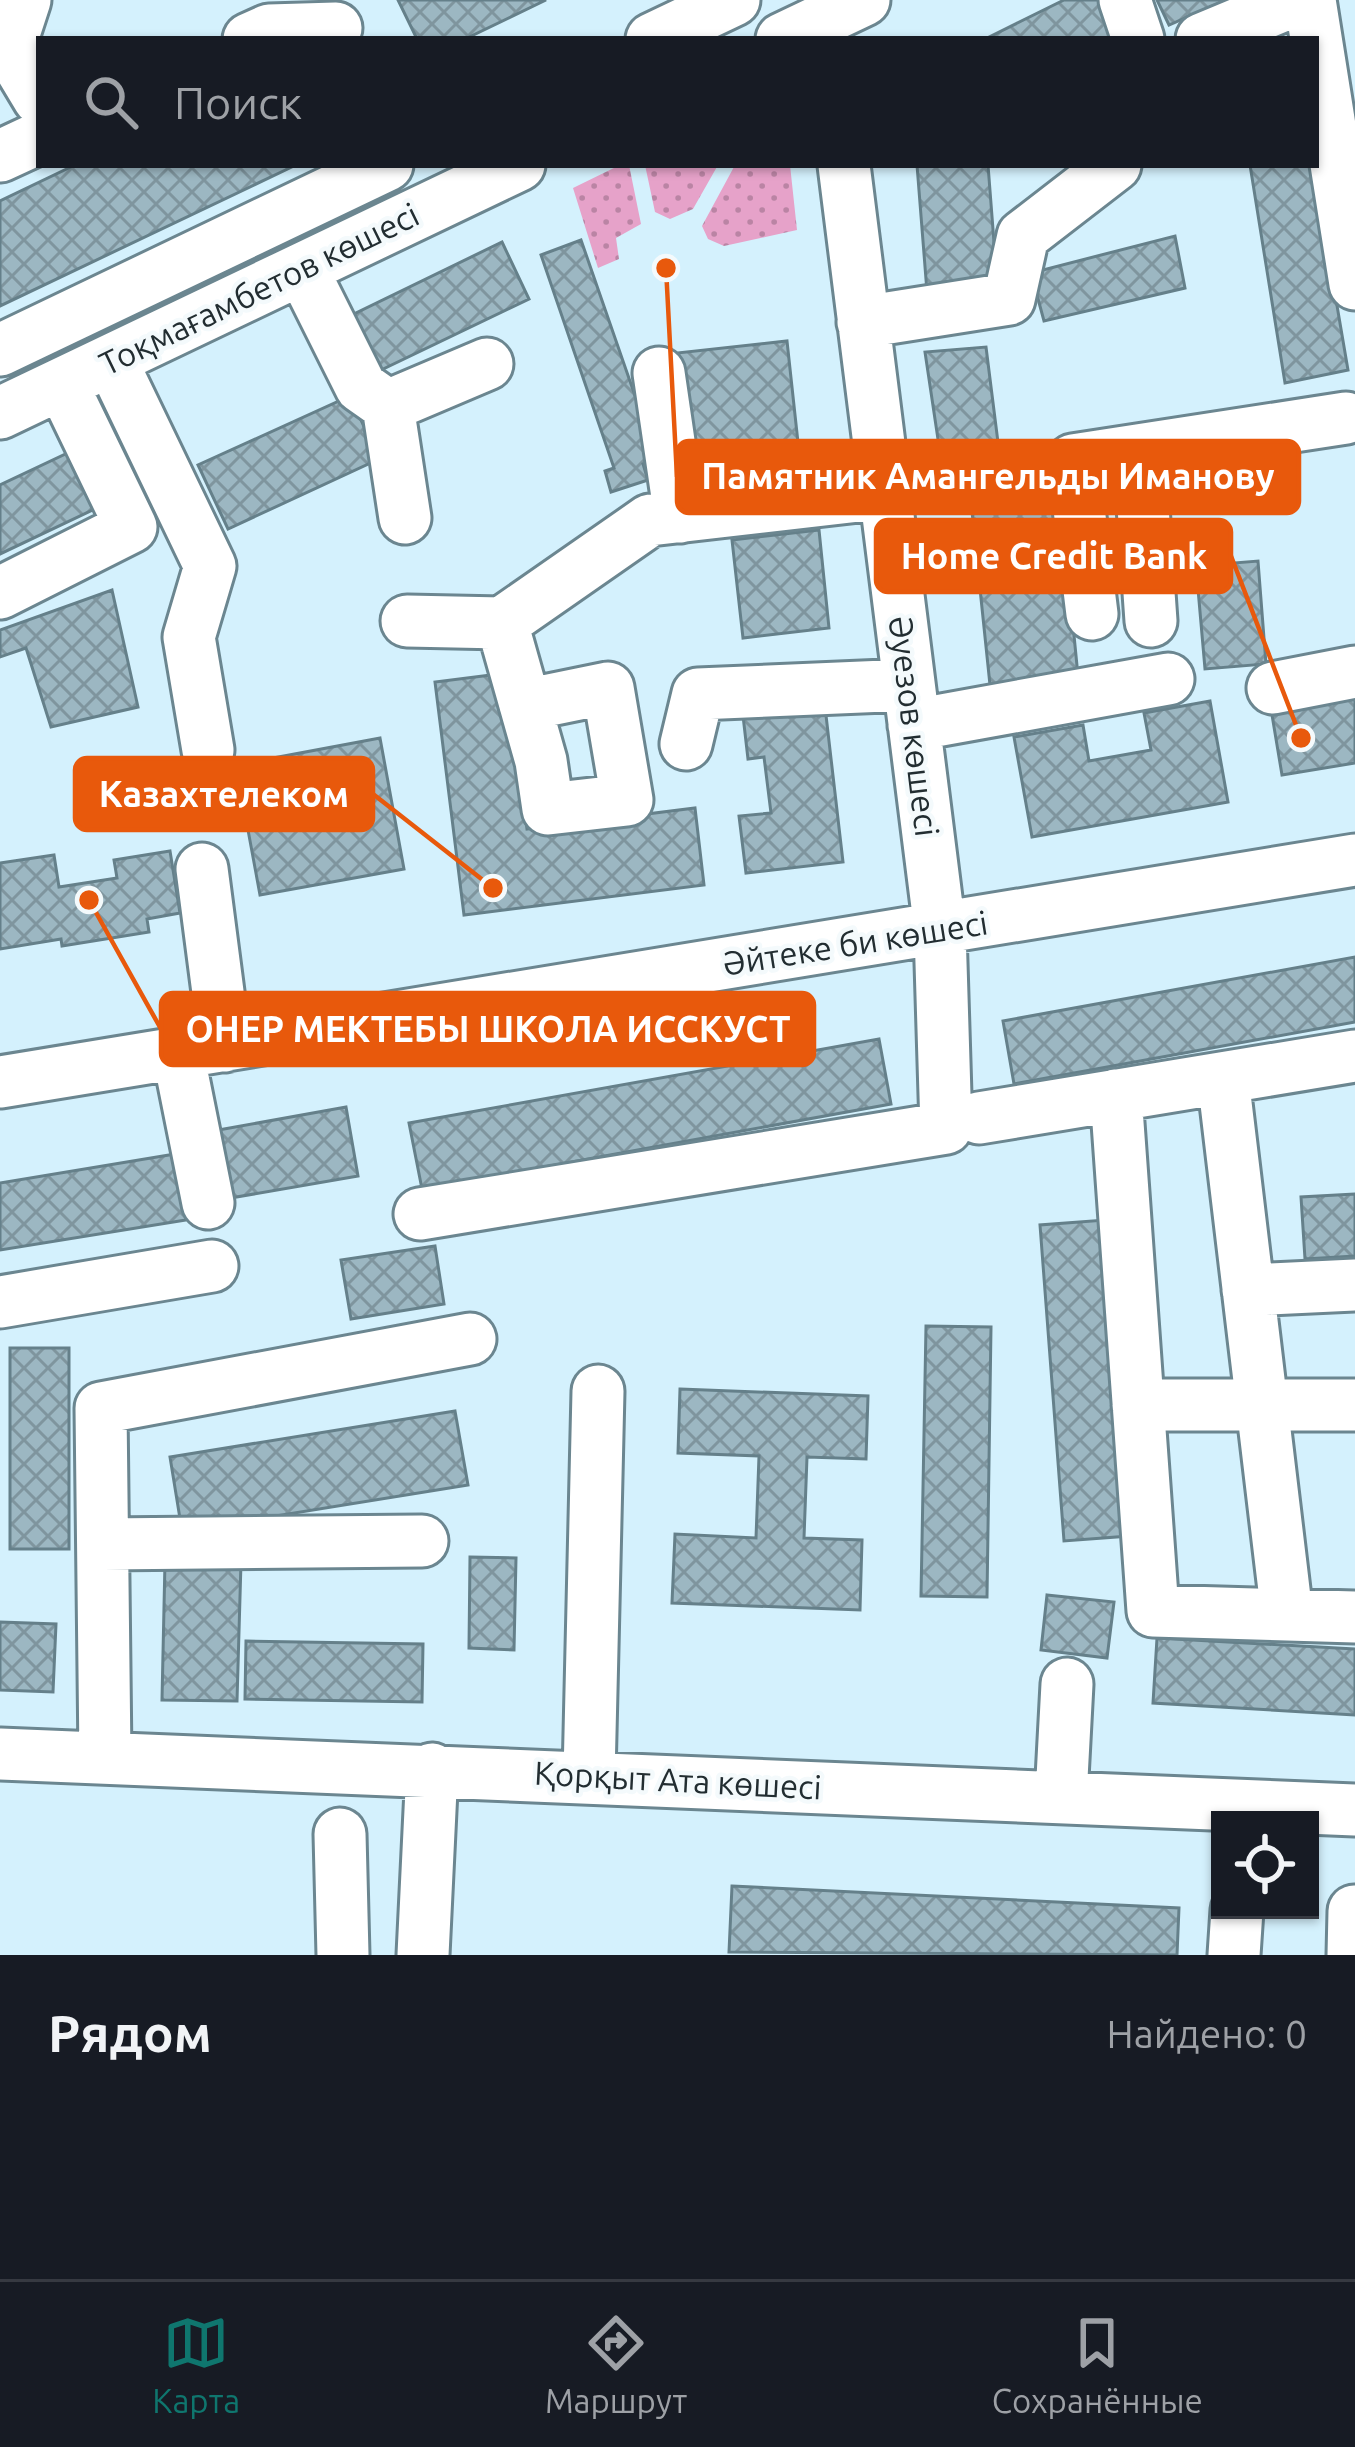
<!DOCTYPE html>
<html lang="ru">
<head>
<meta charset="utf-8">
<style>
	:root { --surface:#171b24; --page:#242831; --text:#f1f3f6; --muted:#9ea1a6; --line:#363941; --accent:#0f766e }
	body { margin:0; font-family:Ubuntu,sans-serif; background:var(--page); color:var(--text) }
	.controls { position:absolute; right:36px; bottom:36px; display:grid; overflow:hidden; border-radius:0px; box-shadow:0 3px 9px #0004 }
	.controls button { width:108px; height:108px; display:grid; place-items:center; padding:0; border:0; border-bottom:3px solid var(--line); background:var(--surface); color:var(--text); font:60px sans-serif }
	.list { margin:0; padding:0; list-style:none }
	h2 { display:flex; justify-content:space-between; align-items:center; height:156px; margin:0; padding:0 48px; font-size:51px }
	h2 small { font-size:39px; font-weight:400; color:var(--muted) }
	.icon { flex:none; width:66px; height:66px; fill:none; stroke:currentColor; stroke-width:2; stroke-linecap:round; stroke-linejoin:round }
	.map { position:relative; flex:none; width:1355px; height:1955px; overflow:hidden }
	.search { position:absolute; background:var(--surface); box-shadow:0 3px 9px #0004; left:36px; right:36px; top:36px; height:132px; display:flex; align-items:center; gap:30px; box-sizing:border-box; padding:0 42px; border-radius:0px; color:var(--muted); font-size:45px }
	.sheet { height:324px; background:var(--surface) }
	nav { display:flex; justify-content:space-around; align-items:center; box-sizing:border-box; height:168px; border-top:3px solid var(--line); background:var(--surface); font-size:33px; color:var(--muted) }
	nav a { display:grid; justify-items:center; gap:6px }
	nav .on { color:var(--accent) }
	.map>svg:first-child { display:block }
	.grass { fill:url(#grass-dots) }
	.building { fill:url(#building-cross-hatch); stroke:#65808a; stroke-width:3 }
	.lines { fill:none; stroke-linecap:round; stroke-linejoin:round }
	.minor-casing { stroke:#6b8690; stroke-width:57 }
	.minor { stroke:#fff; stroke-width:51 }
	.labels { text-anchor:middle; stroke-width:9; stroke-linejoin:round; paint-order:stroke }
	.street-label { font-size:33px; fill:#222d31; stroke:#f4fafc }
	.leader { fill:none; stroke:#e8590c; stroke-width:4.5 }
	.callout-dot { fill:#e8590c; stroke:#f4fafc; stroke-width:4.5 }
	.callout { fill:#e8590c; stroke:#e8590c; stroke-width:4.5 }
	.callout-label { font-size:36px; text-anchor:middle; font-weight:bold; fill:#fff }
</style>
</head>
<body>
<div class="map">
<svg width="1355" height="1955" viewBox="0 0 1355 1955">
	<defs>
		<pattern id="grass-dots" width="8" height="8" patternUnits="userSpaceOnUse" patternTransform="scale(3)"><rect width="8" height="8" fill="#e6a2c9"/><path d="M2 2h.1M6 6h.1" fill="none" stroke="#ba84a4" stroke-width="1.8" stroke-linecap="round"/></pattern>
		<pattern id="building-cross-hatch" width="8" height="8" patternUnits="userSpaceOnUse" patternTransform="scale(3)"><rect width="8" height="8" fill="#9cb7c2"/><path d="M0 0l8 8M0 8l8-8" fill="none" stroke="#7f959e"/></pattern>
	</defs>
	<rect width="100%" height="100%" fill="#d4f1fd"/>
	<!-- grass -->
	<path class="grass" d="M620 165H629L641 224 616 238 619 259 598 268 573 188Z
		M645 165H718L693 209 670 219 655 212Z
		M735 165H790L797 230 724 246 708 239 702 226Z"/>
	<!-- building -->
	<path class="building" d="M398 0H546L465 39H417Z
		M1064 0H1098L1113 39H985Z
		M1157 0H1226L1169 25Z
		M75 165H296L0 306V201Z
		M917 165H988L997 281 927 292Z
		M1250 165H1313L1348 370 1285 383Z
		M1175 236 1185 288 1044 321 1031 273Z
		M581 240 657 459 643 464 648 480 611 492 605 471 614 468 541 255Z
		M502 242 529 299 381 370 354 314Z
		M787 341 800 461 690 473 677 353Z
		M986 347 1004 490 946 493 925 352Z
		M350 396 379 459 228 529 198 465Z
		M74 450 101 506 0 554V485Z
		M1060 493 1078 676 990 685 971 502Z
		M819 530 829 628 743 638 732 540Z
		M1258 561 1266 664 1205 669 1196 566Z
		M112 590 138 707 51 727 26 648 0 657V630Z
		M507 673 527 829 695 808 704 885 464 915 435 682Z
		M1355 695V763L1282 775 1271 709Z
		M824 698 843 862 746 873 739 816 771 813 764 757 748 759 742 707Z
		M1210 701 1228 802 1032 837 1014 737 1083 725 1089 761 1151 750 1144 713Z
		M380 738 404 869 260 895 236 765Z
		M170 851 180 913 147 919 149 932 62 946 61 939 0 949V863L54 855 59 887 117 878 114 860Z
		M1355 957V1022L1014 1084 1003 1021Z
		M879 1039 891 1104 422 1189 409 1123Z
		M346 1107 358 1176 225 1199 213 1131Z
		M181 1153 192 1219 0 1250V1183Z
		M1355 1194V1256L1305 1259 1301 1197Z
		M1105 1220 1129 1536 1064 1541 1040 1225Z
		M435 1246 444 1304 351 1319 341 1260Z
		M926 1326 991 1327 987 1597 921 1596Z
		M10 1348H69V1549H10Z
		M680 1389 868 1396 866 1459 807 1457 804 1538 862 1540 860 1610 672 1603 675 1534 756 1538 759 1456 678 1453Z
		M455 1411 468 1485 182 1531 170 1457Z
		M470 1557 516 1558 514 1650 469 1648Z
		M165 1561 241 1562 237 1701 162 1700Z
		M1047 1595 1114 1602 1107 1658 1041 1650Z
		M0 1622 56 1624 53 1692 0 1690Z
		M1157 1638 1355 1649V1715L1153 1703Z
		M246 1641 423 1644 422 1702 245 1699Z
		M732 1886 1179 1908 1177 1955 729 1952Z"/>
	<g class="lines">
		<defs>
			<path id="minor" d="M25 0 9 49 39 99
				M1125 0 1138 39
				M1310 0 1355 284
				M249 39 269 30 336 28
				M652 39 734 0
				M782 39 864 0
				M1202 39 1296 0
				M0 156 39 138
				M302 269 361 387 388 406 487 364
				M863 322 1009 299 1023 236 1115 165
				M0 350 387 165
				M111 360 210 566 189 637 208 750
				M659 373 680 517
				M388 406 405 518
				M0 413 519 165
				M1139 450 1151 621
				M0 593 131 527 62 384
				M1092 614 1073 460 1346 418
				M407 621 502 623 650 520 885 493
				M502 623 541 761 548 809 627 800 608 688 525 705
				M1273 688 1355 672
				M914 725 1168 679
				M686 744 698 694 909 685
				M202 869 225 1046
				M178 1053 208 1203
				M1223 1078 1287 1615
				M0 1082 1355 860
				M1116 1095 1153 1611 1355 1617
				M979 1118 1355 1056
				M420 1214 946 1128 940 930 844 165
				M1248 1290 1355 1285
				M0 1302 212 1266
				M1138 1405H1355
				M103 1544 422 1541
				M0 1754 1355 1810
				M105 1758 101 1408 470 1339
				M589 1776 598 1391
				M1061 1797 1067 1684
				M340 1834 343 1955
				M423 1955 432 1769
				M1234 1955 1237 1910
				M1353 1955 1354 1911"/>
		</defs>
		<!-- minor casing -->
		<use href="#minor" class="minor-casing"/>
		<!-- minor -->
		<use href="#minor" class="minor"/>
	</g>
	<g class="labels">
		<!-- street labels -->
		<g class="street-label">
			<text transform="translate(259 289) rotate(-26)" y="12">Тоқмағамбетов көшесі</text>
			<text transform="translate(914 726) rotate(83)" y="12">Әуезов көшесі</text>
			<text transform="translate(855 943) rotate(-9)" y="12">Әйтеке би көшесі</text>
			<text transform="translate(678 1780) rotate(3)" y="12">Қорқыт Ата көшесі</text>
		</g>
	</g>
	<!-- callouts -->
	<path class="leader" d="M666 268L677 477M1301 738L1231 556M493 888L373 794M89 900L161 1029"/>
	<g class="callout-dot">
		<circle cx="666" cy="268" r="12"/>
		<circle cx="1301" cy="738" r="12"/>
		<circle cx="493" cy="888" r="12"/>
		<circle cx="89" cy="900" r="12"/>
	</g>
	<g class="callout">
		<rect x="677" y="441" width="622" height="72" rx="12"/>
		<rect x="876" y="520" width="355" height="72" rx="12"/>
		<rect x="75" y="758" width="298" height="72" rx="12"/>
		<rect x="161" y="993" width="653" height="72" rx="12"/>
	</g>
	<g class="callout-label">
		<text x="988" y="489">Памятник Амангельды Иманову</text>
		<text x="1054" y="569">Home Credit Bank</text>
		<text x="224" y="807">Казахтелеком</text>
		<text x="488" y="1042">ОНЕР МЕКТЕБЫ ШКОЛА ИССКУСТ</text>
	</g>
</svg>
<div class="controls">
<button><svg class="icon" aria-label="locate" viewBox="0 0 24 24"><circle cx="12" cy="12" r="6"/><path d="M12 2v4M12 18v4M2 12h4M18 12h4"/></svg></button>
</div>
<div class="search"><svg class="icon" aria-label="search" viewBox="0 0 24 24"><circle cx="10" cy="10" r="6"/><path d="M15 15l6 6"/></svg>Поиск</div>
</div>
<section class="sheet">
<h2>Рядом<small>Найдено: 0</small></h2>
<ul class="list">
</ul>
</section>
<nav>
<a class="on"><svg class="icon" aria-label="map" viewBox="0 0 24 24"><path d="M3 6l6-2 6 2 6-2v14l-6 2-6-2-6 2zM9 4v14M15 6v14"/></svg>Карта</a>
<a><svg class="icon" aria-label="directions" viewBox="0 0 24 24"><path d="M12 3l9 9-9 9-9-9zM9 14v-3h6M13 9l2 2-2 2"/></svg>Маршрут</a>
<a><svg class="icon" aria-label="saved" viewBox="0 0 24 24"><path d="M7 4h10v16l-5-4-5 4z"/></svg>Сохранённые</a>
</nav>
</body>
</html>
